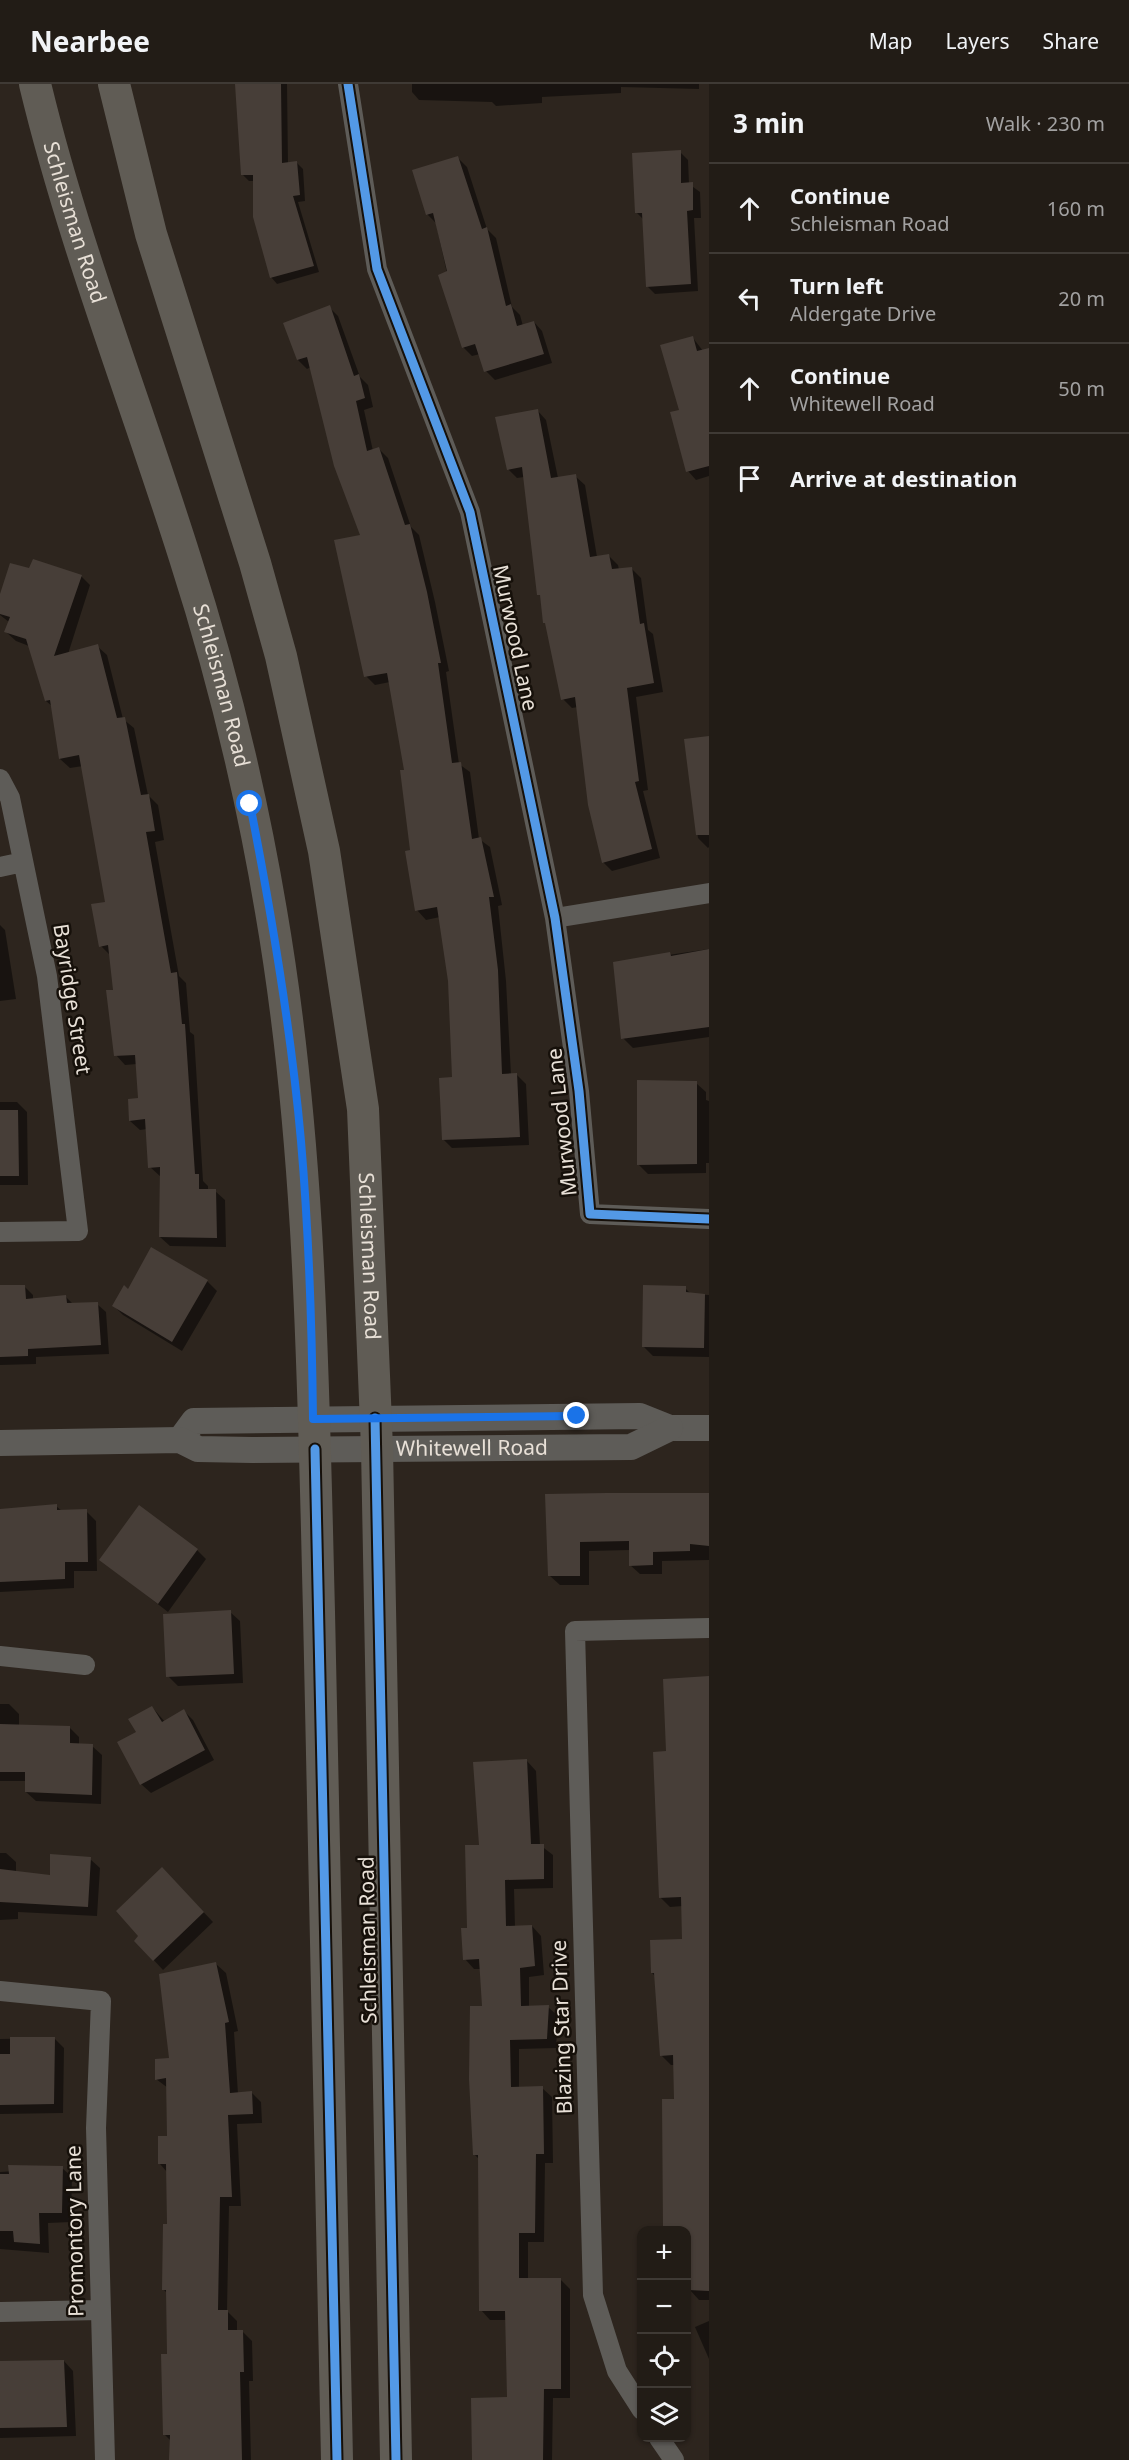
<!DOCTYPE html>
<html lang="en">
<head>
<meta charset="utf-8">
<style>
	:root { --surface:#221c16; --page:#2a251f; --text:#f1f3f6; --muted:#a2a1a1; --line:#3f3a35 }
	body { margin:0; font-family:"Noto Sans",sans-serif; background:var(--page); color:var(--text) }
	.controls { position:absolute; right:18px; bottom:18px; display:grid; overflow:hidden; border-radius:12px; box-shadow:0 2px 4px #0004 }
	.controls button { width:54px; height:54px; display:grid; place-items:center; padding:0; border:0; border-bottom:2px solid var(--line); background:var(--surface); color:var(--text); font:30px sans-serif }
	.stop { position:absolute; width:18px; height:18px; margin:-14px; border:4px solid #1a73e8; border-radius:50%; background:#fff }
	.stop.end { background:#1a73e8; border-color:#fff; box-shadow:0 2px 6px #0008 }
	.list { margin:0; padding:0; list-style:none }
	h2 { display:flex; justify-content:space-between; align-items:center; height:78px; margin:0; padding:0 24px; font-size:26px }
	h2 small { font-size:20px; font-weight:400; color:var(--muted) }
	.list li { display:grid; grid-template-columns:39px 1fr auto; gap:18px; align-items:center; box-sizing:border-box; height:90px; padding:0 24px; border-top:2px solid var(--line) }
	.list b { display:block; font-size:22px; white-space:nowrap }
	.list p { margin:0; font-size:20px; white-space:nowrap; color:var(--muted) }
	.list em { font-size:20px; font-style:normal; color:var(--muted) }
	.icon { flex:none; width:33px; height:33px; fill:none; stroke:currentColor; stroke-width:2; stroke-linecap:round; stroke-linejoin:round }
	.map { position:relative; flex:none; width:709px; height:2376px; overflow:hidden }
	header { display:flex; align-items:center; gap:36px; box-sizing:border-box; height:84px; padding:0 30px; background:var(--surface); border-bottom:2px solid var(--line) }
	header strong { font-size:28px }
	nav { display:flex; gap:33px; margin-inline-start:auto; font-size:21px }
	main { display:flex }
	aside { flex:1; background:var(--surface) }
	.map>svg:first-child { display:block }
	.shadow { fill:#0007 }
	.building { fill:#473e38 }
	.lines { fill:none; stroke-linecap:round; stroke-linejoin:round }
	.minor { stroke:#5e5c58; stroke-width:20 }
	.tertiary { stroke:#5e5c58; stroke-width:26 }
	.primary { stroke:#605c55; stroke-width:32 }
	.cycleway-casing { stroke:#16100a; stroke-width:13 }
	.cycleway { stroke:#5399e6; stroke-width:9 }
	.route { stroke:#1a73e8; stroke-width:8 }
	.labels { text-anchor:middle; stroke-width:5; stroke-linejoin:round; paint-order:stroke }
	.street-label { font-size:21px; fill:#e8e0d7; stroke:#16100a }
</style>
</head>
<body>
<header>
<strong>Nearbee</strong>
<nav><a>Map</a><a>Layers</a><a>Share</a></nav>
</header>
<main>
<div class="map">
<svg width="709" height="2376" viewBox="0 0 709 2376">
	<rect width="100%" height="100%" fill="#2d251e"/>
	<!-- shadow -->
	<path class="shadow" d="M237 0H287L288 80 297 79 303 85 305 117 298 118 319 188 277 200 271 193 254 97H249L243 91Z
		M412 0H699V5L621 3V9L542 13V19L496 22 492 18 419 16 412 8Z
		M680 68 688 76 689 100 700 108 701 134H694L698 207 655 210 647 202 644 136 637 129Z
		M458 74 467 83 487 145 496 154 512 223 520 231 523 242 534 238 542 247 552 279 495 296 486 287 480 270 472 272 463 263 436 139 427 130Z
		M329 223 338 232 360 293 368 301 373 323 364 326 373 367 379 365 388 374 411 443 419 451 435 518 449 587 446 588 459 680 470 688 479 755 490 763 502 821 498 822 506 897 511 991H517L526 1000 529 1061 452 1064 443 1055 454 995 450 897 440 833 426 836 417 826 405 687 390 598 375 601 366 592 362 452 311 283 307 285 298 276Z
		M693 254 703 267 709 266V392L696 396 688 387 680 327Z
		M537 326 546 336 558 394 575 392 585 401 597 473 609 472 618 481 619 486 632 485 641 494 648 546 653 550 663 608 636 613 648 706 643 707 660 774 612 787 603 778 578 623 572 624 563 615 542 514 539 510 524 393 517 394 508 385Z
		M30 486 81 492 90 501 68 570 97 562 107 571 123 635 134 644 148 711 158 721 164 756 155 758 179 892 186 899 190 948 194 951 203 1097 208 1102V1107H215L225 1116 226 1163 170 1162 160 1153 161 1093 150 1083 147 1045 140 1046 130 1037 140 1015 137 980 125 981 116 971 115 907 111 872 101 862 106 819 83 682 70 684 60 675 53 623 46 617 29 562 16 557 6 548 9 538 0 531V515Z
		M709 654V763L708 764 698 754 685 656Z
		M0 841 5 846 16 915 0 917Z
		M709 865V953L633 964 623 954 614 879Z
		M696 999 706 1008V1016L709 1017V1079H706V1089L648 1090 638 1080Z
		M0 1018H17L27 1028 28 1101H0Z
		M207 1197 217 1207 182 1267 123 1231 113 1221 128 1207Z
		M24 1202 33 1211V1215L66 1213 73 1220H97L106 1228 109 1270 36 1273V1280L0 1281V1203Z
		M685 1204 691 1210 709 1211V1273L653 1272 644 1263Z
		M547 1411 709 1412V1476L662 1477V1490H640L630 1481V1466L589 1467V1501H560L550 1492Z
		M56 1422 62 1427H86L96 1437 97 1487H74V1504L0 1508V1426Z
		M197 1466 206 1475 168 1528 101 1476Z
		M230 1528 240 1537 243 1599 178 1602 168 1592Z
		M709 1593V2216H699L690 2206 692 2191H686V2146H663L664 2017 675 2016V1981H671L661 1971 655 1892 652 1889 684 1856 683 1822 670 1823 660 1813 668 1668Z
		M0 1620H9L19 1630V1642L69 1643 79 1653V1661L92 1662 102 1671 101 1720 36 1717 26 1708 27 1697H0Z
		M152 1623 165 1638 184 1627 193 1636 214 1676 151 1709 141 1700 138 1649Z
		M527 1677 536 1687 540 1761 553 1771V1804L514 1805 515 1843 532 1842 541 1852 544 1891 529 1893V1923H548L558 1932 556 1964 519 1965V2004H542L552 2013 553 2079H545L544 2158H528V2196L560 2195 570 2205V2314H553L552 2376H474L508 2315 507 2236H490L481 2226 480 2076 474 2070 483 1924 481 1885H474L465 1875 481 1762Z
		M0 1769H6L16 1778V1788L52 1792 90 1775 100 1784 97 1832 18 1828V1835L0 1836Z
		M172 1795 213 1838 163 1886 136 1857Z
		M216 1880 226 1889 238 1947 234 1948 238 2010 252 2009 261 2018 262 2039 237 2040 241 2122H229L227 2227 237 2237V2248H243L252 2257 253 2297H249L251 2376H171L172 2358 164 2350 168 2272 167 2209 164 2206 168 2142 167 2088 160 2080 168 2053V2004L156 1995 171 1976Z
		M54 1954 64 1964 63 2029 0 2030V1955Z
		M62 2084 72 2093 71 2138 48 2139 49 2169 0 2165V2088Z
		M709 2237V2275L695 2243Z
		M64 2277 73 2287 76 2352 0 2354V2278Z"/>
	<!-- building -->
	<path class="building" d="M235 0H281L282 79 297 77 300 111 293 112 314 182 270 194 253 133V91H241Z
		M681 66V99L693 98V126L687 127 691 200 646 203 642 129H635L632 69Z
		M458 72 482 145 487 143 506 222 511 220 517 242 534 237 544 270 484 288 475 260 462 264 438 191 447 187 433 129 426 131 412 86Z
		M330 221 354 292 359 290 365 314 356 317 367 367 379 363 405 441 410 440 427 508 441 579H438L452 679 461 678 472 755 481 753 494 813H489L498 886 502 990 517 989 520 1053 442 1056 439 994 452 993 448 897 437 823 415 827 405 767 410 766 400 686H404L387 589 364 593 334 456 360 451 334 382 307 273 297 276 283 239Z
		M693 252 697 267 709 264V382L686 388 670 328 679 326 660 261Z
		M538 325 551 394 576 390 590 473 609 470 612 485 632 483 640 540 644 539 654 599 627 604 639 697 635 698 652 765 602 779 588 721 575 613 561 616 545 539H543L540 511H537L522 383 507 386 495 333Z
		M33 475 82 491 54 572 98 560 117 634 125 633 141 711 149 710 155 747 146 748 171 889 177 888 182 940H185L195 1090H199V1105H216L217 1154 159 1153 160 1083 148 1084 145 1035 129 1037 128 1015 138 1014 135 971 114 972 106 906H113L108 861 99 863 91 820 105 818 79 671 59 675 50 616 45 617 26 555 4 548 10 533 0 530V510L10 479 29 484Z
		M709 652V751H696L684 655Z
		M709 865V943L621 955 613 878 670 868 671 872Z
		M637 996 697 997V1080L637 1081Z
		M0 1026H18L19 1092H0Z
		M151 1163 208 1196 172 1258 112 1222 124 1201 128 1205Z
		M0 1201H25L26 1215 66 1211 67 1219 98 1218 101 1261 28 1265V1272L0 1273Z
		M643 1201 686 1202V1208L705 1210 704 1264 642 1263Z
		M607 1409H709V1462L690 1460V1467L653 1468V1481L629 1482V1457L580 1458V1492H548L545 1410Z
		M57 1420V1426L87 1425 88 1478H65V1495L0 1498V1425Z
		M139 1421 198 1465 158 1520 99 1476Z
		M231 1526 234 1590 166 1593 163 1530Z
		M709 1592V2207L688 2206 691 2182H687V2146H663L662 2015H674L673 1971 660 1972 654 1889H651L650 1856 682 1855 681 1813 659 1814 653 1668 666 1667 663 1595Z
		M152 1622 162 1638 184 1625 205 1666 140 1701 117 1658 136 1648 128 1635Z
		M0 1640 70 1642V1659L93 1660 92 1711 25 1708V1688H0Z
		M527 1675 531 1760H544V1795L505 1796 506 1842 532 1841 535 1882 520 1884 521 1922 549 1921 547 1955 510 1956 511 2003 543 2002 544 2070H536L535 2149H519V2194H561V2305H544L543 2376H472L471 2314 507 2313 505 2227H479L478 2071H473L469 1995 470 1922H482L479 1875 463 1876 461 1844H467L465 1761H479L473 1678Z
		M50 1770 91 1773 88 1823 0 1818V1785L50 1791Z
		M162 1783 204 1828 153 1877 134 1857 138 1852 116 1827Z
		M216 1878 229 1938 225 1939 230 2009 252 2007 253 2030 228 2031 232 2113H220L218 2226H228V2246H243L244 2288H240L242 2376H169L170 2351H163L161 2270H167L166 2206H162L163 2140H167L166 2080H158V2052H167L166 1994 155 1996V1975L169 1974 159 1890Z
		M10 1953H55L54 2020 0 2021V1970H10Z
		M8 2081 63 2082 62 2129H39L40 2160 14 2158 13 2147H0V2090H9Z
		M64 2276 67 2343 0 2344V2277Z"/>
	<g class="lines">
		<!-- minor -->
		<path class="minor" d="M348 0 377 185 470 428 555 834 579 1007 590 1130 709 1135
			M0 695 10 714 47 892 78 1147 0 1148
			M0 783 23 778
			M555 834 709 809
			M0 1572 85 1581
			M0 1907 101 1917 96 2044 105 2376
			M0 2228 101 2226
			M642 2326 617 2287 593 2211 575 1547 709 1544
			M659 2354 674 2376"/>
		<!-- tertiary -->
		<g class="tertiary">
			<path d="M180 1356 194 1337 640 1332 670 1344H709"/>
			<path id="s1" d="M0 1359 180 1356 198 1365 252 1366 631 1363 670 1344"/>
		</g>
		<!-- primary -->
		<g class="primary">
			<path id="s2" d="M35 0C74 162 135 315 185 474 222 589 251 708 271 827 311 1059 313 1293 319 1528 325 1810 330 2093 337 2376"/>
			<path id="s3" d="M114 0 151 150 255 479 281 572 324 767 363 1025 377 1364 396 2376"/>
		</g>
		<defs>
			<path id="cycleway" d="M348 0 377 185 470 428 555 834 579 1007 590 1130 709 1135
				M375 1334 396 2376
				M315 1365 337 2376"/>
		</defs>
		<!-- cycleway casing -->
		<use href="#cycleway" class="cycleway-casing"/>
		<!-- cycleway -->
		<use href="#cycleway" class="cycleway"/>
	</g>
	<g class="lines">
		<!-- route -->
		<path class="route" d="M250 720C272 832 291 944 301 1057 309 1150 312 1242 313 1335L577 1332"/>
	</g>
	<g class="labels">
		<!-- street labels -->
		<g class="street-label">
			<text dy="7" stroke="none"><textPath href="#s2" startOffset="144">Schleisman Road</textPath></text>
			<text transform="translate(515 554) rotate(78)" y="7">Murwood Lane</text>
			<text dy="7" stroke="none"><textPath href="#s2" startOffset="630">Schleisman Road</textPath></text>
			<text transform="translate(72 915) rotate(81)" y="7">Bayridge Street</text>
			<text transform="translate(562 1038) rotate(-96)" y="7">Murwood Lane</text>
			<text dy="7" stroke="none"><textPath href="#s3" startOffset="1204">Schleisman Road</textPath></text>
			<text dy="7" stroke="none"><textPath href="#s1" startOffset="474">Whitewell Road</textPath></text>
			<text transform="translate(368 1856) rotate(-91)" y="7">Schleisman Road</text>
			<text transform="translate(562 1943) rotate(-92)" y="7">Blazing Star Drive</text>
			<text transform="translate(75 2147) rotate(-91)" y="7">Promontory Lane</text>
		</g>
	</g>
</svg>
<div class="controls">
<button>+</button>
<button>−</button>
<button><svg class="icon" aria-label="locate" viewBox="0 0 24 24"><circle cx="12" cy="12" r="6"/><path d="M12 2v4M12 18v4M2 12h4M18 12h4"/></svg></button>
<button><svg class="icon" aria-label="layers" viewBox="0 0 24 24"><path d="M12 4l9 5-9 5-9-5zM3 14l9 5 9-5"/></svg></button>
</div>
<div class="stop" style="left:250px;top:720px"></div>
<div class="stop end" style="left:577px;top:1332px"></div>
</div>
<aside>
<h2>3 min<small>Walk · 230 m</small></h2>
<ul class="list">
<li><svg class="icon" aria-label="ahead" viewBox="0 0 24 24"><path d="M12 20V5M6 11l6-6 6 6"/></svg><div><b>Continue</b><p>Schleisman Road</p></div><em>160 m</em></li>
<li><svg class="icon" aria-label="left" viewBox="0 0 24 24"><path d="M17 20v-9H6M10 6l-5 5 5 5"/></svg><div><b>Turn left</b><p>Aldergate Drive</p></div><em>20 m</em></li>
<li><svg class="icon" aria-label="ahead" viewBox="0 0 24 24"><path d="M12 20V5M6 11l6-6 6 6"/></svg><div><b>Continue</b><p>Whitewell Road</p></div><em>50 m</em></li>
<li><svg class="icon" aria-label="arrive" viewBox="0 0 24 24"><path d="M6 21V4h12l-3 4 3 4H6"/></svg><div><b>Arrive at destination</b></div></li>
</ul>
</aside>
</main>
</body>
</html>
